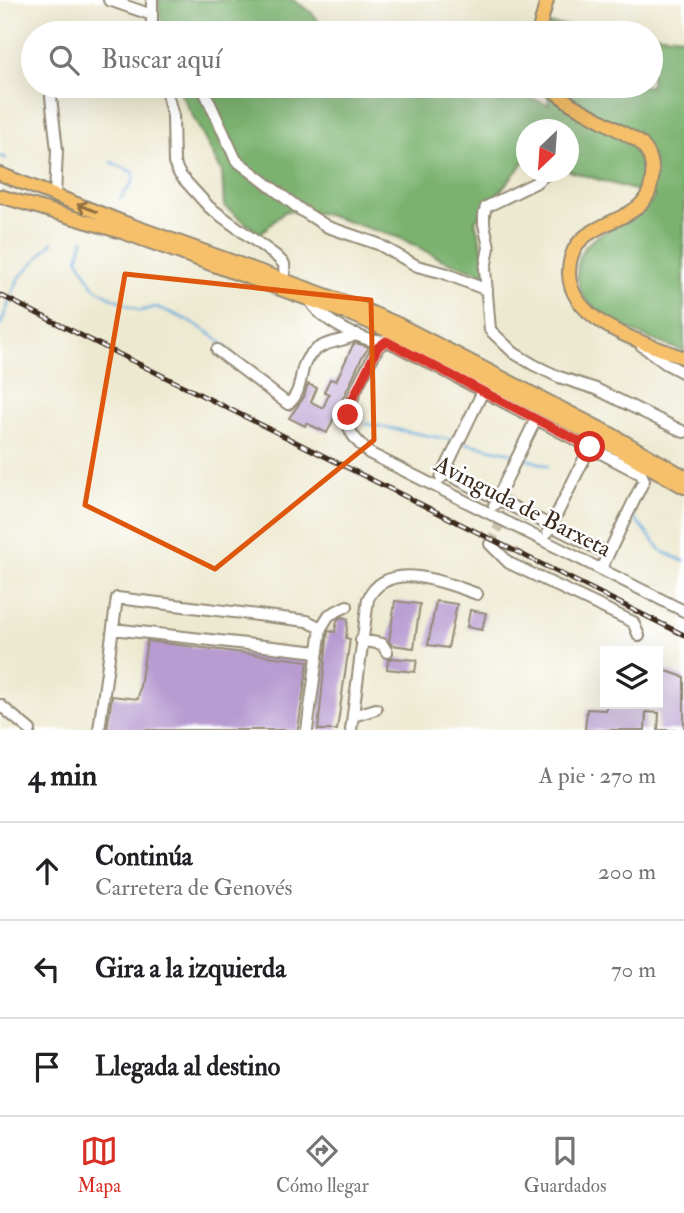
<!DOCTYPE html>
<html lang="es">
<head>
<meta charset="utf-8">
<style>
	:root { --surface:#fff; --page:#f2f2f2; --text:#202124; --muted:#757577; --line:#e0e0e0; --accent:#d93025 }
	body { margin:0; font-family:"IM FELL Double Pica",serif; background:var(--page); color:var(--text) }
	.controls { position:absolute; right:21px; bottom:21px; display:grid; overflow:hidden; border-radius:0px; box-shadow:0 7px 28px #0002 }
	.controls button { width:63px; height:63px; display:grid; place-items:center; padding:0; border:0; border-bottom:2px solid var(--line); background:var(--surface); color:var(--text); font:35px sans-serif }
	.compass { position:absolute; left:516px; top:119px; width:63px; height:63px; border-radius:50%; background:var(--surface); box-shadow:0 7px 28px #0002; rotate:205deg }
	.stop { position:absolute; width:21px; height:21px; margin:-16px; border:5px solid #d93025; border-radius:50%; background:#fff }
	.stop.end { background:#d93025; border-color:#fff; box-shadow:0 2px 7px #0008 }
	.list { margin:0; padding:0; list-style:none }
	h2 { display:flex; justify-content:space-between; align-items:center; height:91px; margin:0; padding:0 28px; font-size:30px }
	h2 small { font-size:23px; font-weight:400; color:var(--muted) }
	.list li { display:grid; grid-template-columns:46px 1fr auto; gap:21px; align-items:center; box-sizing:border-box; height:98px; padding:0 28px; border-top:2px solid var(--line) }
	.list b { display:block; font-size:26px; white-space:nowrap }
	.list p { margin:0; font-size:23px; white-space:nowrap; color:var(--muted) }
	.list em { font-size:23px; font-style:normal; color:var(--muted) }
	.icon { flex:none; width:38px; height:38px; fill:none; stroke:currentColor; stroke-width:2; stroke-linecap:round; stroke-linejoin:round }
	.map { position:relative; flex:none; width:684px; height:730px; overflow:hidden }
	.search { position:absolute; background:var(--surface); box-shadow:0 7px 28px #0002; left:21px; right:21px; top:21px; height:77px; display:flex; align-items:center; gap:18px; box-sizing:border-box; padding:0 24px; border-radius:38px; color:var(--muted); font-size:26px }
	.sheet { height:385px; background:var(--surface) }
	nav { display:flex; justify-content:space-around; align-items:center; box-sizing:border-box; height:98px; border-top:2px solid var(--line); background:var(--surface); font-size:19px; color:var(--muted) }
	nav a { display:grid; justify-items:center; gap:4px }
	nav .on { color:var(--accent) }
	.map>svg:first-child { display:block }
	.forest { fill:#7bb270; stroke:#5b6e47; stroke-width:2 }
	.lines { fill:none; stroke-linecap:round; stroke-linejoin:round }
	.stream { stroke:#68abdc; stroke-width:2.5 }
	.building { fill:#b89cd1 }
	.minor-tunnel { stroke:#c9c3ac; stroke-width:10; stroke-dasharray:10 5; stroke-linecap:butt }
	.minor-casing { stroke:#948a77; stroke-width:14 }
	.major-casing { stroke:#948a77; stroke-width:16 }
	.minor { stroke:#fff; stroke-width:10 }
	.major { stroke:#f6c06b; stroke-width:12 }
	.rail-casing { stroke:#3b2a1e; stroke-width:5 }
	.rail { stroke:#fff; stroke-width:2.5; stroke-dasharray:8; stroke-linecap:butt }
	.oneway { stroke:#8f6e41 }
	.route { stroke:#d93025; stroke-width:9 }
	.marked { fill:none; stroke:#df570d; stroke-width:5; stroke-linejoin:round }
	.labels { text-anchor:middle; stroke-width:5; stroke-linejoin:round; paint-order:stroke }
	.street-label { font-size:24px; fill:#3b2a1e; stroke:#fff }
</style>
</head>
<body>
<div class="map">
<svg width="684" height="730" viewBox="0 0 684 730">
	<rect width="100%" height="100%" fill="#fff"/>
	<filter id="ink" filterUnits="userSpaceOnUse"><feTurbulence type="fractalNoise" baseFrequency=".0143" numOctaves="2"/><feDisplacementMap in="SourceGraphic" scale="14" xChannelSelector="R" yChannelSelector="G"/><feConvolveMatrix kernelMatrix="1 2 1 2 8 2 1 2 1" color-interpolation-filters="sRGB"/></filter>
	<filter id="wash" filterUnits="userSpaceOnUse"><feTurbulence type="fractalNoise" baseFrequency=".00686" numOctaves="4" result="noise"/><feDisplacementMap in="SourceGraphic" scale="28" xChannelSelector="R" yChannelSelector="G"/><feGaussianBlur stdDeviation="1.57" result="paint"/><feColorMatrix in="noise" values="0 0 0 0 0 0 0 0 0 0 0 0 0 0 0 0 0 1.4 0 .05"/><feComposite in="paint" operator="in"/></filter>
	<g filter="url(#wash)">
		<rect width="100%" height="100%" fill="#ede9d0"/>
		<!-- forest -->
		<path class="forest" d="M159 0H293L311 12 327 33H164L159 9Z
			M545 24 645 33H543Z
			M651 34 684 37V351C654 342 607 323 585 299 578 291 576 274 578 264 579 254 583 248 591 241 613 222 637 225 655 196L569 171 568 130H526V160L475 221 490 276 443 260 400 238 320 213 285 211 260 234 224 206 222 172 177 86H444L498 103 528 97 549 105 547 86H651Z"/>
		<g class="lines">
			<!-- stream -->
			<path class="stream" d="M0 156 6 158
				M111 162 134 173 133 182 120 199
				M83 239 78 259 94 287 107 295 140 311 156 307C183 317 215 331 233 356
				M0 326 18 279 53 242
				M367 424 452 440
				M465 443 512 453
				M524 458 548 466
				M633 517 663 552 684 561"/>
		</g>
		<g id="blocks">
			<!-- building -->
			<path class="building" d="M356 343 369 347 362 357 327 433 306 423 305 426 289 418 304 397 308 384 317 388 311 402 323 408 329 394 324 392 330 379 336 381 353 345Z
				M395 601 420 604 414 648 392 645 389 641Z
				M436 601 457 604 448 648 428 645Z
				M470 610 486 613 482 630 467 627Z
				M342 617 348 619 346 638 350 639 337 730H318L328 631 335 632 337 620Z
				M147 641 308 661 298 730H107L112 696 138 699Z
				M392 658 417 660 415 672 387 669 388 660Z
				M658 668 684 677V730H658L659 713 646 712 645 730H585L587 709 606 710V704H658Z"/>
		</g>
	</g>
	<g filter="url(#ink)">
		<use href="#blocks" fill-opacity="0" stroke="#948a77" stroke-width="2"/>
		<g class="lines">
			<!-- minor-tunnel -->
			<path class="minor-tunnel" d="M490 544 502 520"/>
			<defs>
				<path id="minor" d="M109 0 152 15
					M152 0V24L157 33
					M165 86 173 116 174 163 180 175 209 207 276 256 284 264 285 280
					M202 86 236 160 301 210 328 227 378 244 417 266 444 273 487 290
					M51 97 57 150 55 196
					M549 172 535 183 486 207 484 214V224L489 247 485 269 490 330 514 353 534 365 559 377 596 389 684 432
					M310 300C319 319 366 345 387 341
					M641 345 665 363 684 373
					M217 350 288 404C305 391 297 368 311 354 324 340 342 343 357 334
					M443 472 608 554
					M441 478 483 391
					M494 505 536 419
					M548 532 590 447
					M490 544 509 563 633 622 639 636
					M601 569 644 480 641 474 397 346 386 341 378 347C368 368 340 408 351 432 355 440 363 447 369 453L684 611
					M113 629 318 652
					M361 640 382 644 387 652
					M0 705 30 730
					M353 716 376 709
					M99 730 117 598 307 621 321 628
					M307 730 321 628 329 615 347 606
					M351 730 368 599C388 558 446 583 477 594"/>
				<path id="major" d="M538 33 547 0
					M547 86 571 104 638 141C647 148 651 156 652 168 656 218 609 215 582 239 572 248 569 261 569 274 571 324 646 343 684 358
					M0 174 128 224 356 306 398 324 609 433 684 476
					M0 196 125 233 355 316 395 334 604 441 684 487"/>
			</defs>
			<!-- minor casing -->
			<use href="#minor" class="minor-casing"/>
			<!-- major casing -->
			<use href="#major" class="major-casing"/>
			<!-- minor -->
			<use href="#minor" class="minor"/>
			<!-- major -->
			<use href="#major" class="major"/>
			<defs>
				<path id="rail" d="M0 295 684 635"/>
			</defs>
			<!-- rail casing -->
			<use href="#rail" class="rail-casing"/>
			<!-- rail -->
			<use href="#rail" class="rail"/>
		</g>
		<!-- one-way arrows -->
		<defs><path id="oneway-shaft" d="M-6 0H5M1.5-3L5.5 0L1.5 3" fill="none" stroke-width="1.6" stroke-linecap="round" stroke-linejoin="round" transform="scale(1.75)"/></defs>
		<use class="oneway" href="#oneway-shaft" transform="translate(87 208) rotate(-159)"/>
	</g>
	<g class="lines" filter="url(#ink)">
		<!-- route -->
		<path class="route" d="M348 415 352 400 378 347 386 341 590 447"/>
	</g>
	<!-- marked area -->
	<path class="marked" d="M125 274 371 300 374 440 215 569 85 505Z"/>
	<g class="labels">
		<!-- street labels -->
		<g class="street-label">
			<text transform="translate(523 506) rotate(27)" y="8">Avinguda de Barxeta</text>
		</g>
	</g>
</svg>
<div class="controls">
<button><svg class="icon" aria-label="layers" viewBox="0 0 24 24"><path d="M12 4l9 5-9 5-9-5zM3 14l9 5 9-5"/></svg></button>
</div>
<svg class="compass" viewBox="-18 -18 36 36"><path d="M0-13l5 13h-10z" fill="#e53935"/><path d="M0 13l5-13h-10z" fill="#757577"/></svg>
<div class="stop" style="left:590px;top:447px"></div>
<div class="stop end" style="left:348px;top:415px"></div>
<div class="search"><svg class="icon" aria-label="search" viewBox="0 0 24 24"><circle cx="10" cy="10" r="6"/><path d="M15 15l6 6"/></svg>Buscar aquí</div>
</div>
<section class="sheet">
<h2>4 min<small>A pie · 270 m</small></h2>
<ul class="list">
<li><svg class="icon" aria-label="ahead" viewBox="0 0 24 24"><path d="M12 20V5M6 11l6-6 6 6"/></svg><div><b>Continúa</b><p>Carretera de Genovés</p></div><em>200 m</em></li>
<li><svg class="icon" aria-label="left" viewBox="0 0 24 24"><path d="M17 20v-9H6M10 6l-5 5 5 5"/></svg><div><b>Gira a la izquierda</b></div><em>70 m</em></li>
<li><svg class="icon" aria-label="arrive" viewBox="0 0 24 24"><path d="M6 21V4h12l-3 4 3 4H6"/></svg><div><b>Llegada al destino</b></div></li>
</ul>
</section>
<nav>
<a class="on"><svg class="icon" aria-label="map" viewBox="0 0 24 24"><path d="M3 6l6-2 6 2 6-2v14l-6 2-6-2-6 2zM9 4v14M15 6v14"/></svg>Mapa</a>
<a><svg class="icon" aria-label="directions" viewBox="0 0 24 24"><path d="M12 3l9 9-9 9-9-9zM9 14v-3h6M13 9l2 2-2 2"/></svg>Cómo llegar</a>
<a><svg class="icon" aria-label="saved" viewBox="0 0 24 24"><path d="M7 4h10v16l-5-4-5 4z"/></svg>Guardados</a>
</nav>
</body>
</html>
